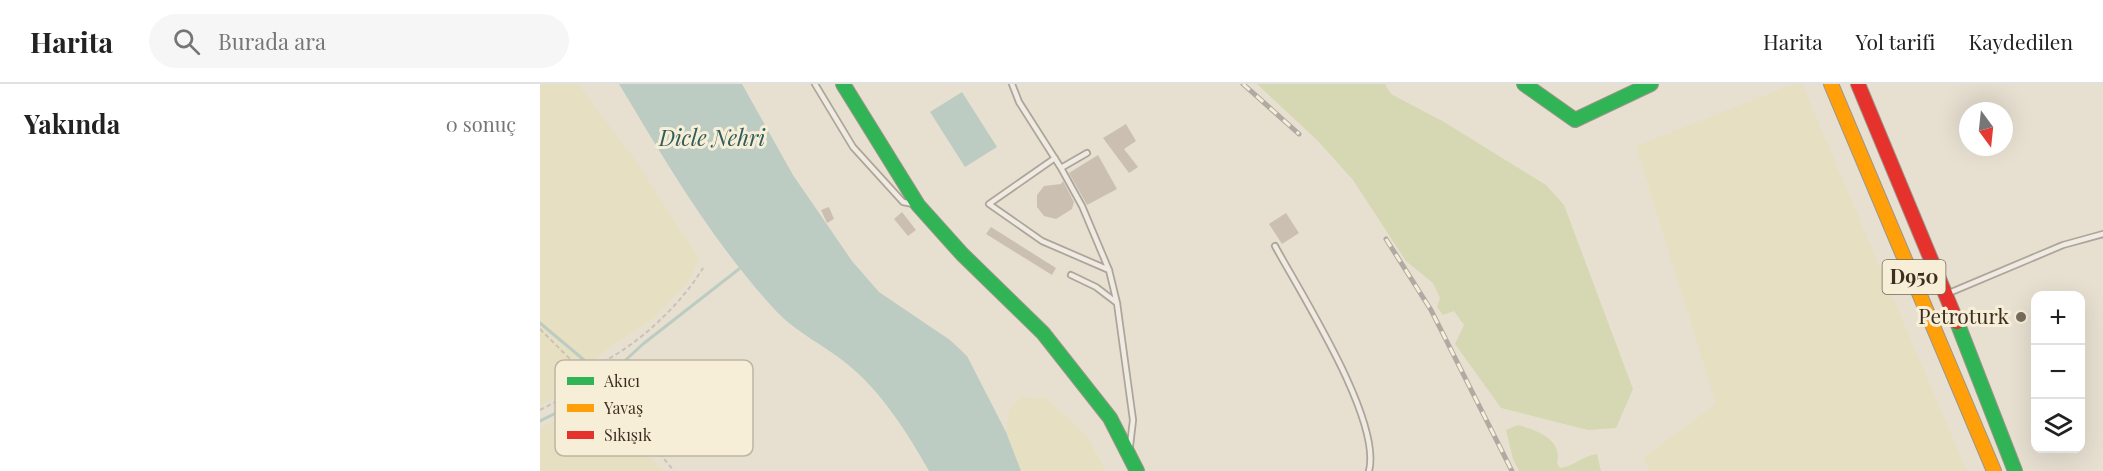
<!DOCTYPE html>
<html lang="tr">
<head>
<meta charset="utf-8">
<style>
	:root { --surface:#fff; --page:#f6f6f6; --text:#222; --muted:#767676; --line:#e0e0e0 }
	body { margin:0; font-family:"Playfair Display",serif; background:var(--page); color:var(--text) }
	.controls { position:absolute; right:18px; bottom:18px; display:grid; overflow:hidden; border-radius:12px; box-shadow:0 6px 24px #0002 }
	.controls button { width:54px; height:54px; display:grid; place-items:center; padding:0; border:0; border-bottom:2px solid var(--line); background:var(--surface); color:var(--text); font:30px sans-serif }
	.compass { position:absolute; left:1419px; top:18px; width:54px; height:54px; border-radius:50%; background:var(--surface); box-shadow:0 6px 24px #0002; rotate:165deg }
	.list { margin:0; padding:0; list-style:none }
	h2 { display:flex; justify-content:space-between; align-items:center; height:78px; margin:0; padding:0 24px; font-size:26px }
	h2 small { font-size:20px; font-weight:400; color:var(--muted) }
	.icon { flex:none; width:33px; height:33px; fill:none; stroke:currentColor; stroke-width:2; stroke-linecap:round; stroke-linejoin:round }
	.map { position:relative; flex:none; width:1563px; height:387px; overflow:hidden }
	header { display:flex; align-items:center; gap:36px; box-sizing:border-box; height:84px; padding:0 30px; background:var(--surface); border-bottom:2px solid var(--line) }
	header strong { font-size:28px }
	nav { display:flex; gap:33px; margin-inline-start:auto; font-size:21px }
	.search { width:420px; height:54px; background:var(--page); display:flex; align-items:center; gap:15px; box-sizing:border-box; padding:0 21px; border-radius:33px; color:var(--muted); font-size:22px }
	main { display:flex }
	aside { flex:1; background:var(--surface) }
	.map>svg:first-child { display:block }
	.farmland { fill:#e6dfc2 }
	.green { fill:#d6d7b3 }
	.water { fill:#bcccc2 }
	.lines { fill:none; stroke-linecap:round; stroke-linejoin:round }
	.stream { stroke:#bcccc2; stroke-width:3 }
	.building { fill:#cbbfb2 }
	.lane-casing { stroke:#ada599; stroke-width:8 }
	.fast-casing { stroke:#9c958a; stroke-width:16 }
	.slow-casing { stroke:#9c958a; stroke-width:16 }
	.jam-casing { stroke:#9c958a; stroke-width:16 }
	.path { stroke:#c8c2b9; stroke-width:2; stroke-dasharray:4.5 3; stroke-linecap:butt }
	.lane { stroke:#efebe3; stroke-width:4.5 }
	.fast { stroke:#30b455; stroke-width:14 }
	.slow { stroke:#ff9f0a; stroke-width:14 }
	.jam { stroke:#e5322d; stroke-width:14 }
	.rail-casing { stroke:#afaaa2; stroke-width:5 }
	.rail { stroke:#f7eed8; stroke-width:3; stroke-dasharray:9; stroke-linecap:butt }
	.poi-dot { fill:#786c5e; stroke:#f7eed8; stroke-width:2 }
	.labels { text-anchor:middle; stroke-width:6; stroke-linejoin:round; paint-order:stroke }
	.shield { fill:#f7eed8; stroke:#756857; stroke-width:1.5 }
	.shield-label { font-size:20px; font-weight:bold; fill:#3d2e20 }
	.poi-label { font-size:21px; fill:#3d2e20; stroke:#f7eed8; text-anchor:end }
	.water-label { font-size:22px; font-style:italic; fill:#2f5d5a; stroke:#f7eed8 }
	.key { fill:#f7eed8; stroke:#bfb4a1; stroke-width:1.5 }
	.key-label { font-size:16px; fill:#3d2e20 }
</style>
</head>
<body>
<header>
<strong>Harita</strong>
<div class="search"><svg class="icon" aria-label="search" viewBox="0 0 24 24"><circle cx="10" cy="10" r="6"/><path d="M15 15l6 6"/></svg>Burada ara</div>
<nav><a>Harita</a><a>Yol tarifi</a><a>Kaydedilen</a></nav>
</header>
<main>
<aside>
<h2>Yakında<small>0 sonuç</small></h2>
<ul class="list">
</ul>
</aside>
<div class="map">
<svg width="1563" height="387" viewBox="0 0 1563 387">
	<rect width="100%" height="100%" fill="#e7e0d1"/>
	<!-- farmland -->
	<path class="farmland" d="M0 0H38L93 73 159 174 150 196 113 235 60 270 36 294 38 300 0 322Z
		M1253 0H1262L1427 387H1109L1104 373 1176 320 1096 62Z
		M157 275 203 326 185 347 174 353 156 357 133 372 81 312 132 280Z
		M480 313 506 314 547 352 566 387H481L466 348 469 325Z
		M37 326 54 328 88 351 124 387H0V344Z"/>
	<!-- green -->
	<path class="green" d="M717 0H845L851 10 904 38 1006 101 1024 121 1093 305 1076 344 1048 346 961 324 915 260 924 241 914 227 903 231 897 223 900 214 893 199 866 177 813 96 777 56Z
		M978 341C996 346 1023 355 1017 379L1020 384C1035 382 1042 372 1057 370L1061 387H979L973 375 966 346Z"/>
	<!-- water -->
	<path class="water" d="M79 0H202L253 91 312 177 339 208 410 256 427 272 466 348 481 387H389C367 348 341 307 306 279 284 261 257 249 237 228 173 159 127 80 79 0Z
		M422 8 457 63 425 83 390 28Z"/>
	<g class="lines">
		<!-- stream -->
		<path class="stream" d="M0 239 44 276
			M64 296 103 260 199 185
			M0 337 47 314"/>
	</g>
	<!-- building -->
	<path class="building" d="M586 40 596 57 584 65 598 83 589 89 563 54Z
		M558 71 577 105 547 121 529 89Z
		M523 97 534 118 532 125 516 135 504 132 497 123V111L504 102 521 100Z
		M289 123 294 135 287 139 281 126Z
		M362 128 376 146 368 152 354 135Z
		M746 129 759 149 742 160 729 140Z
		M451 143 516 184 512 191 446 150Z"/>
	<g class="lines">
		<defs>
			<path id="lane" d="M275 0 313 63 363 118 373 120
				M472 0 479 18 521 84 542 122 569 186 577 219 593 336 590 362
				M515 74 449 120 502 157 569 186
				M521 84 547 69
				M735 162C761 210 842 336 829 387
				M531 191 556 203 577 219
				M1409 209 1523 161 1563 150"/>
			<path id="fast" d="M303 0 378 121 422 170 503 249 570 334 597 387
				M984 0 1035 36 1111 0
				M1417 238 1475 387"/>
			<path id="slow" d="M1291 0 1454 387"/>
			<path id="jam" d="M1318 0 1417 238"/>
		</defs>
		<!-- lane casing -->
		<use href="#lane" class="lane-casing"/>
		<!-- fast casing -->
		<use href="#fast" class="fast-casing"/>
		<!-- slow casing -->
		<use href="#slow" class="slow-casing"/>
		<!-- jam casing -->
		<use href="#jam" class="jam-casing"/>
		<!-- path -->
		<path class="path" d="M0 245 99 344 134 387
			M42 287C88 271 138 225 163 184
			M0 326 52 299"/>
		<!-- lane -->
		<use href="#lane" class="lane"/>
		<!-- fast -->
		<use href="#fast" class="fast"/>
		<!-- slow -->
		<use href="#slow" class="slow"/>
		<!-- jam -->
		<use href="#jam" class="jam"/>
		<defs>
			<path id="rail" d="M703 0 759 50
				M846 155 891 226 972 387"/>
		</defs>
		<!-- rail casing -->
		<use href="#rail" class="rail-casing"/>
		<!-- rail -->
		<use href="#rail" class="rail"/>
	</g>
	<!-- markers -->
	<circle class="poi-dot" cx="1481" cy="233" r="6"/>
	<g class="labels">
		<!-- shield labels -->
		<rect class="shield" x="1342.5" y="176" width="63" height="34" rx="4.5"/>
		<g class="shield-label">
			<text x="1374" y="200">D950</text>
		</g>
		<!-- poi labels -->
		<g class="poi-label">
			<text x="1469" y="240">Petroturk</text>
		</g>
		<!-- water labels -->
		<g class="water-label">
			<text x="172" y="62">Dicle Nehri</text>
		</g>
	</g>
	<!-- legend -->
	<rect x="15" y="276" width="198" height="96" rx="9" class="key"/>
	<rect x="27" y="293" width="27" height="8" fill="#30b455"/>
	<rect x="27" y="320" width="27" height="8" fill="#ff9f0a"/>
	<rect x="27" y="347" width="27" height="8" fill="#e5322d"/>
	<g class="key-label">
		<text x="64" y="303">Akıcı</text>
		<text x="64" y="330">Yavaş</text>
		<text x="64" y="357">Sıkışık</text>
	</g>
</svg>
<div class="controls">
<button>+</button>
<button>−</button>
<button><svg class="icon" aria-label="layers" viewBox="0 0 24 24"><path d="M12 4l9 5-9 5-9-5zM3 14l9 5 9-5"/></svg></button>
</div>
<svg class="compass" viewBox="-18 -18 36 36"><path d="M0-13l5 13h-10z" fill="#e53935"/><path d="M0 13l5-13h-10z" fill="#767676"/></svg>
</div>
</main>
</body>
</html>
